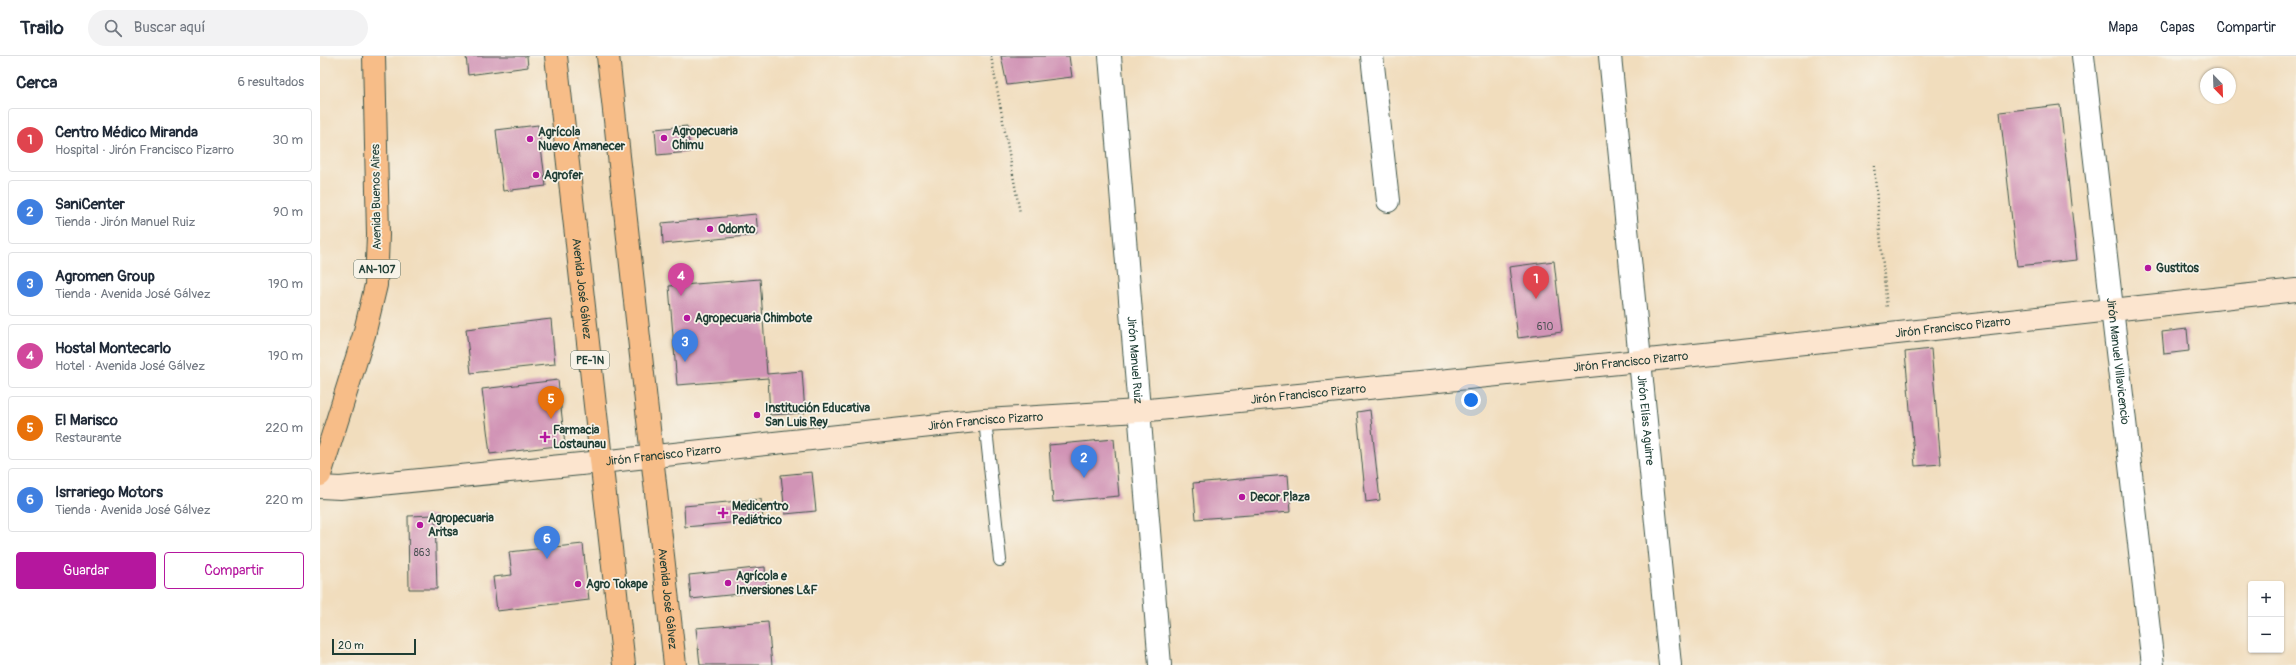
<!DOCTYPE html>
<html lang="es">
<head>
<meta charset="utf-8">
<style>
	:root { --surface:#fff; --page:#f2f2f3; --text:#1f2937; --muted:#747a83; --line:#e0e1e3; --accent:#b5179e }
	body { margin:0; font-family:Pangolin,sans-serif; background:var(--page); color:var(--text) }
	.controls { position:absolute; right:12px; bottom:12px; display:grid; overflow:hidden; border-radius:4px; box-shadow:0 1px 3px #0004 }
	.controls button { width:36px; height:36px; display:grid; place-items:center; padding:0; border:0; border-bottom:1px solid var(--line); background:var(--surface); color:var(--text); font:20px sans-serif }
	.compass { position:absolute; left:1880px; top:12px; width:36px; height:36px; border-radius:50%; background:var(--surface); box-shadow:0 1px 3px #0004; rotate:157deg }
	.scale { position:absolute; left:12px; bottom:10px; width:84px; box-sizing:border-box; padding-left:4px; border:2px solid #1f3d34; border-top:0; font-size:11px; line-height:14px; white-space:nowrap; color:#1f3d34; -webkit-text-stroke:3px #f7f3e8; paint-order:stroke }
	.you { position:absolute; left:1151px; top:344px; width:14px; height:14px; margin:-10px; border:3px solid #fff; border-radius:50%; background:#1a73e8; box-shadow:0 0 0 6px #1a73e833 }
	.badge { display:grid; place-items:center; width:26px; height:26px; border-radius:50%; background:var(--accent); color:#fff; font-size:13px; font-weight:700 }
	.pin { position:absolute; translate:-50% -33px; filter:drop-shadow(0 1px 2px #0008) }
	.pin::after { content:''; position:absolute; top:21px; width:14px; height:12px; background:inherit; clip-path:polygon(0 0,100% 0,50% 100%) }
	.list { margin:0; padding:0; list-style:none }
	h2 { display:flex; justify-content:space-between; align-items:center; height:52px; margin:0; padding:0 16px; font-size:17px }
	h2 small { font-size:13px; font-weight:400; color:var(--muted) }
	.list li { display:grid; grid-template-columns:26px 1fr auto; gap:12px; align-items:center; box-sizing:border-box; height:64px; margin:0 8px 8px; padding:0 8px; border:1px solid var(--line); border-radius:4px }
	.list b { display:block; font-size:15px; white-space:nowrap }
	.list p { margin:0; font-size:13px; white-space:nowrap; color:var(--muted) }
	.list em { font-size:13px; font-style:normal; color:var(--muted) }
	.actions { display:flex; gap:8px; padding:12px 16px }
	.actions a { flex:1; padding:9px 0; border:1px solid var(--accent); border-radius:4px; text-align:center; font-size:14px; color:var(--accent) }
	.actions .main { background:var(--accent); color:#fff }
	.icon { flex:none; width:22px; height:22px; fill:none; stroke:currentColor; stroke-width:2; stroke-linecap:round; stroke-linejoin:round }
	.map { position:relative; flex:none; width:1976px; height:609px; overflow:hidden }
	header { display:flex; align-items:center; gap:24px; box-sizing:border-box; height:56px; padding:0 20px; background:var(--surface); border-bottom:1px solid var(--line) }
	header strong { font-size:19px }
	nav { display:flex; gap:22px; margin-inline-start:auto; font-size:14px }
	.search { width:280px; height:36px; background:var(--page); display:flex; align-items:center; gap:10px; box-sizing:border-box; padding:0 14px; border-radius:22px; color:var(--muted); font-size:15px }
	main { display:flex }
	aside { flex:1; background:var(--surface) }
	.map>svg:first-child { display:block }
	.building { fill:#d194b6 }
	.lines { fill:none; stroke-linecap:round; stroke-linejoin:round }
	.lane-casing { stroke:#3e5549; stroke-width:14 }
	.street-casing { stroke:#3e5549; stroke-width:24 }
	.secondary-casing { stroke:#3e5549; stroke-width:24 }
	.primary-casing { stroke:#3e5549; stroke-width:24 }
	.highway-casing { stroke:#3e5549; stroke-width:24 }
	.path { stroke:#3e5549; stroke-width:2.5; stroke-dasharray:1 3; stroke-linecap:butt }
	.lane { stroke:#fff; stroke-width:12 }
	.street { stroke:#fff; stroke-width:22 }
	.secondary { stroke:#fce5cf; stroke-width:22 }
	.primary { stroke:#f7bd88; stroke-width:22 }
	.highway { stroke:#f7bd88; stroke-width:22 }
	.poi-dot { fill:#b5179e; stroke:#f7f3e8; stroke-width:1.5 }
	.labels { text-anchor:middle; stroke-width:3.5; stroke-linejoin:round; paint-order:stroke }
	.number-label { font-size:10px; fill:#4c5354 }
	.shield { fill:#f7f3e8; stroke:#60746a; stroke-width:1 }
	.shield-label { font-size:11px; font-weight:bold; fill:#1f3d34 }
	.poi-label { font-size:12px; font-weight:bold; fill:#1f3d34; stroke:#f7f3e8; text-anchor:start }
	.street-label { font-size:12px; fill:#1f3d34; stroke:#f7f3e8 }
</style>
</head>
<body>
<header>
<strong>Trailo</strong>
<div class="search"><svg class="icon" aria-label="search" viewBox="0 0 24 24"><circle cx="10" cy="10" r="6"/><path d="M15 15l6 6"/></svg>Buscar aquí</div>
<nav><a>Mapa</a><a>Capas</a><a>Compartir</a></nav>
</header>
<main>
<aside>
<h2>Cerca<small>6 resultados</small></h2>
<ul class="list">
<li><span class="badge" style="background:#e0444e">1</span><div><b>Centro Médico Miranda</b><p>Hospital · Jirón Francisco Pizarro</p></div><em>30 m</em></li>
<li><span class="badge" style="background:#3f7fe0">2</span><div><b>SaniCenter</b><p>Tienda · Jirón Manuel Ruiz</p></div><em>90 m</em></li>
<li><span class="badge" style="background:#3f7fe0">3</span><div><b>Agromen Group</b><p>Tienda · Avenida José Gálvez</p></div><em>190 m</em></li>
<li><span class="badge" style="background:#d1479c">4</span><div><b>Hostal Montecarlo</b><p>Hotel · Avenida José Gálvez</p></div><em>190 m</em></li>
<li><span class="badge" style="background:#e8710a">5</span><div><b>El Marisco</b><p>Restaurante</p></div><em>220 m</em></li>
<li><span class="badge" style="background:#3f7fe0">6</span><div><b>Isrrariego Motors</b><p>Tienda · Avenida José Gálvez</p></div><em>220 m</em></li>
</ul>
<div class="actions"><a class="main">Guardar</a><a>Compartir</a></div>
</aside>
<div class="map">
<svg width="1976" height="609" viewBox="0 0 1976 609">
	<rect width="100%" height="100%" fill="#f7f3e8"/>
	<filter id="ink" filterUnits="userSpaceOnUse"><feTurbulence type="fractalNoise" baseFrequency=".025" numOctaves="2"/><feDisplacementMap in="SourceGraphic" scale="8" xChannelSelector="R" yChannelSelector="G"/><feConvolveMatrix kernelMatrix="1 2 1 2 8 2 1 2 1" color-interpolation-filters="sRGB"/></filter>
	<filter id="wash" filterUnits="userSpaceOnUse"><feTurbulence type="fractalNoise" baseFrequency=".012" numOctaves="4" result="noise"/><feDisplacementMap in="SourceGraphic" scale="16" xChannelSelector="R" yChannelSelector="G"/><feGaussianBlur stdDeviation="0.9" result="paint"/><feColorMatrix in="noise" values="0 0 0 0 0 0 0 0 0 0 0 0 0 0 0 0 0 1.4 0 .05"/><feComposite in="paint" operator="in"/></filter>
	<g filter="url(#wash)">
		<rect width="100%" height="100%" fill="#f1ddbd"/>
		<g id="blocks">
			<!-- building -->
			<path class="building" d="M146 0H207L208 11 148 19Z
				M681 0H749L752 21 687 29Z
				M1740 49 1757 204 1697 210 1680 56Z
				M218 69 226 130 183 135 176 74Z
				M367 70 370 96 337 99 335 73Z
				M436 158 438 179 343 188 342 167Z
				M1234 205 1242 276 1198 282 1189 211Z
				M440 223 447 318 482 315 485 357 450 359 448 322 357 329 349 230Z
				M231 263 235 308 151 317 146 273Z
				M1867 273 1869 295 1844 298 1842 276Z
				M1611 293 1621 408 1595 410 1585 296Z
				M238 324 245 389 170 398 162 333Z
				M1050 354 1060 444 1046 446 1037 356Z
				M794 383 799 440 733 446 729 389Z
				M492 416 496 455 465 458 461 419Z
				M968 419 971 456 876 463 873 427Z
				M441 443 443 464 365 471 364 450Z
				M115 459 117 533H89L88 460Z
				M263 488 269 544 177 555 173 521 192 519 189 496Z
				M445 511 447 535 371 543 369 519Z
				M448 566 452 609H380L376 572Z"/>
		</g>
	</g>
	<g filter="url(#ink)">
		<use href="#blocks" fill-opacity="0" stroke="#3e5549" stroke-width="1"/>
		<g class="lines">
			<defs>
				<path id="lane" d="M665 364 680 504"/>
				<g id="street">
					<path id="s1" d="M790 0 840 609"/>
					<path d="M1052 0 1068 145"/>
					<path id="s2" d="M1290 0 1350 609"/>
					<path id="s3" d="M1763 0 1833 609"/>
				</g>
				<g id="secondary">
					<path id="s4" d="M0 431 20 432 281 406 665 364 819 355 1319 305 1976 234"/>
				</g>
				<path id="primary" d="M0 419 44 279 56 229 58 179 54 0"/>
				<g id="highway">
					<path id="s5" d="M236 0 304 609"/>
					<path id="s6" d="M288 0 355 609"/>
				</g>
			</defs>
			<!-- lane casing -->
			<use href="#lane" class="lane-casing"/>
			<!-- street casing -->
			<use href="#street" class="street-casing"/>
			<!-- secondary casing -->
			<use href="#secondary" class="secondary-casing"/>
			<!-- primary casing -->
			<use href="#primary" class="primary-casing"/>
			<!-- highway casing -->
			<use href="#highway" class="highway-casing"/>
			<!-- path -->
			<path class="path" d="M671 0 700 157
				M1554 110 1567 253"/>
			<!-- lane -->
			<use href="#lane" class="lane"/>
			<!-- street -->
			<use href="#street" class="street"/>
			<!-- secondary -->
			<use href="#secondary" class="secondary"/>
			<!-- primary -->
			<use href="#primary" class="primary"/>
			<!-- highway -->
			<use href="#highway" class="highway"/>
		</g>
	</g>
	<!-- markers -->
	<g class="poi-dot">
		<circle cx="344" cy="82" r="4"/>
		<circle cx="210" cy="83" r="4"/>
		<circle cx="216" cy="119" r="4"/>
		<circle cx="390" cy="173" r="4"/>
		<circle cx="1828" cy="212" r="4"/>
		<circle cx="367" cy="262" r="4"/>
		<circle cx="437" cy="359" r="4"/>
		<path d="M223 375h4v4h4v4h-4v4h-4v-4h-4v-4h4z"/>
		<circle cx="922" cy="441" r="4"/>
		<path d="M401 451h4v4h4v4h-4v4h-4v-4h-4v-4h4z"/>
		<circle cx="100" cy="469" r="4"/>
		<circle cx="408" cy="527" r="4"/>
		<circle cx="258" cy="528" r="4"/>
	</g>
	<g class="labels">
		<!-- number labels -->
		<g class="number-label">
			<text x="1225" y="274">610</text>
			<text x="102" y="500">863</text>
		</g>
		<!-- shield labels -->
		<g class="shield">
			<rect x="34" y="204" width="46" height="18" rx="3"/>
			<rect x="251" y="295" width="38" height="18" rx="3"/>
		</g>
		<g class="shield-label">
			<text x="57" y="217">AN-107</text>
			<text x="270" y="308">PE-1N</text>
		</g>
		<!-- poi labels -->
		<g class="poi-label">
			<text x="352" y="79">Agropecuaria<tspan x="352" dy="14">Chimu</tspan></text>
			<text x="218" y="80">Agrícola<tspan x="218" dy="14">Nuevo Amanecer</tspan></text>
			<text x="224" y="123">Agrofer</text>
			<text x="398" y="177">Odonto</text>
			<text x="1836" y="216">Gustitos</text>
			<text x="375" y="266">Agropecuaria Chimbote</text>
			<text x="445" y="356">Institución Educativa<tspan x="445" dy="14">San Luis Rey</tspan></text>
			<text x="233" y="378">Farmacia<tspan x="233" dy="14">Lostaunau</tspan></text>
			<text x="930" y="445">Decor Plaza</text>
			<text x="412" y="454">Medicentro<tspan x="412" dy="14">Pediátrico</tspan></text>
			<text x="108" y="466">Agropecuaria<tspan x="108" dy="14">Aritsa</tspan></text>
			<text x="416" y="524">Agrícola e<tspan x="416" dy="14">Inversiones L&amp;F</tspan></text>
			<text x="266" y="532">Agro Tokape</text>
		</g>
		<!-- street labels -->
		<g class="street-label">
			<text transform="translate(56 141) rotate(-91)" y="4">Avenida Buenos Aires</text>
			<text dy="4" stroke="none"><textPath href="#s5" startOffset="234">Avenida José Gálvez</textPath></text>
			<text dy="4" stroke="none"><textPath href="#s4" startOffset="1641">Jirón Francisco Pizarro</textPath></text>
			<text dy="4" stroke="none"><textPath href="#s1" startOffset="305">Jirón Manuel Ruiz</textPath></text>
			<text dy="4" stroke="none"><textPath href="#s4" startOffset="1317">Jirón Francisco Pizarro</textPath></text>
			<text dy="4" stroke="none"><textPath href="#s3" startOffset="307">Jirón Manuel Villavicencio</textPath></text>
			<text dy="4" stroke="none"><textPath href="#s4" startOffset="993">Jirón Francisco Pizarro</textPath></text>
			<text dy="4" stroke="none"><textPath href="#s2" startOffset="366">Jirón Elías Aguirre</textPath></text>
			<text dy="4" stroke="none"><textPath href="#s4" startOffset="669">Jirón Francisco Pizarro</textPath></text>
			<text dy="4" stroke="none"><textPath href="#s4" startOffset="345">Jirón Francisco Pizarro</textPath></text>
			<text dy="4" stroke="none"><textPath href="#s6" startOffset="546">Avenida José Gálvez</textPath></text>
		</g>
	</g>
</svg>
<div class="controls">
<button>+</button>
<button>−</button>
</div>
<svg class="compass" viewBox="-18 -18 36 36"><path d="M0-13l5 13h-10z" fill="#e53935"/><path d="M0 13l5-13h-10z" fill="#747a83"/></svg>
<div class="scale">20 m</div>
<div class="you"></div>
<div class="pin badge" style="left:1216px;top:243px;background:#e0444e">1</div>
<div class="pin badge" style="left:764px;top:422px;background:#3f7fe0">2</div>
<div class="pin badge" style="left:365px;top:306px;background:#3f7fe0">3</div>
<div class="pin badge" style="left:361px;top:240px;background:#d1479c">4</div>
<div class="pin badge" style="left:231px;top:363px;background:#e8710a">5</div>
<div class="pin badge" style="left:227px;top:503px;background:#3f7fe0">6</div>
</div>
</main>
</body>
</html>
